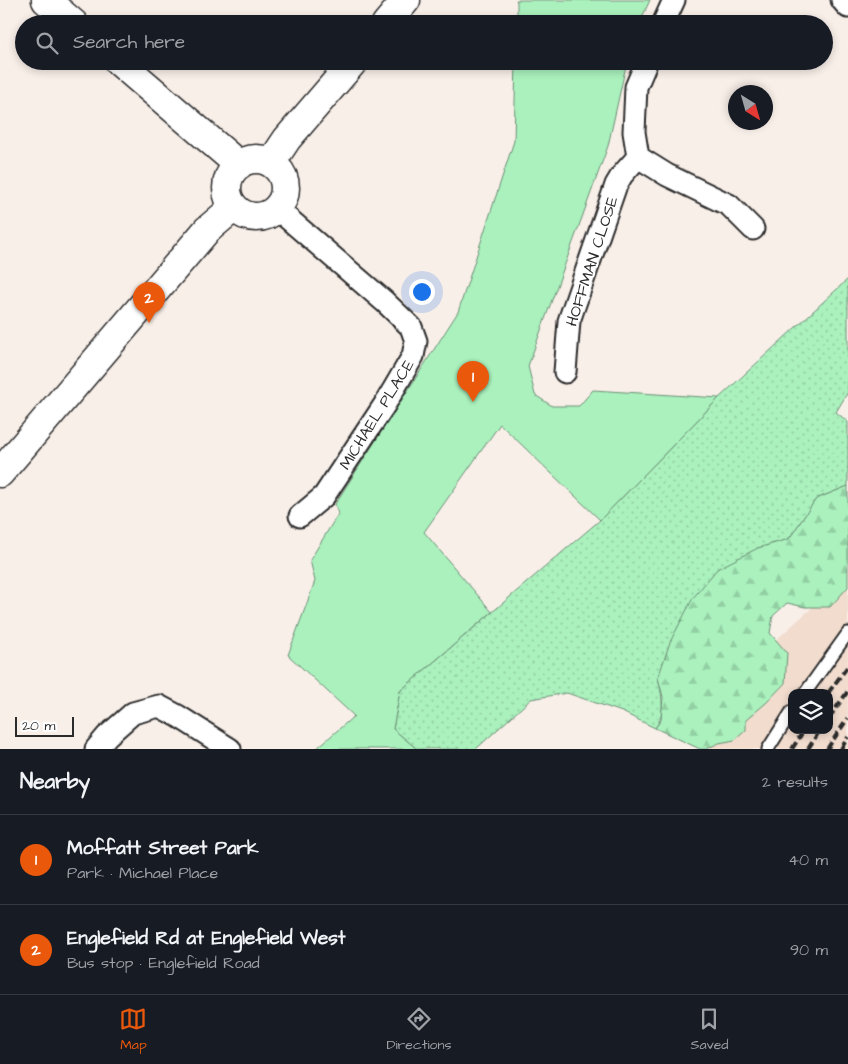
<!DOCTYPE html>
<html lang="en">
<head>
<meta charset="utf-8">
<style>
	:root { --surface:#171b24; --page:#20242c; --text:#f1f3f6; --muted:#9ea1a6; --line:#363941; --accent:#ea580c }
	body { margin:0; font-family:"Architects Daughter",sans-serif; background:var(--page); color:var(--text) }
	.controls { position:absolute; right:15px; bottom:15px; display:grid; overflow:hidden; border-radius:10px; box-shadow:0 2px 8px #0003 }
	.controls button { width:45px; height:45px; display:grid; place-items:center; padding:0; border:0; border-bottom:1px solid var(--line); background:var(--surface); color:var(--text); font:25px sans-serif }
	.compass { position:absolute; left:728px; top:85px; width:45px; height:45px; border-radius:50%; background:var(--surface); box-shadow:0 2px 8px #0003; rotate:143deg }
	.scale { position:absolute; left:15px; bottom:12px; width:59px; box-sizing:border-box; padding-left:5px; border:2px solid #2b2b2b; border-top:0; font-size:14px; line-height:18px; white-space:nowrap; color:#2b2b2b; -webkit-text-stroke:4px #fff; paint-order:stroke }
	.you { position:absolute; left:421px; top:291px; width:18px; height:18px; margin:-12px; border:4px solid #fff; border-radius:50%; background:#1a73e8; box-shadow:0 0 0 8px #1a73e833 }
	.badge { display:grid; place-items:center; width:32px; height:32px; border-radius:50%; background:var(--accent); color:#fff; font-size:16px; font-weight:700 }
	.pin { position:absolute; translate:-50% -41px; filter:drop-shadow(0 1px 2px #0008) }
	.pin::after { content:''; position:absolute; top:26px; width:18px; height:15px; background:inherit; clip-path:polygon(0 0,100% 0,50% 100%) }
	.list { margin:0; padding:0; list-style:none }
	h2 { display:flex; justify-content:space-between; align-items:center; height:65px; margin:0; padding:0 20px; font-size:21px }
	h2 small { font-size:16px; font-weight:400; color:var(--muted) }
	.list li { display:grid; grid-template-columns:32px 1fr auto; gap:15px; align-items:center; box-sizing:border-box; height:90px; padding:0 20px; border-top:1px solid var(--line) }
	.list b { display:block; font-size:19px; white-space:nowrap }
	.list p { margin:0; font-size:16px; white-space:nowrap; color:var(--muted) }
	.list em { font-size:16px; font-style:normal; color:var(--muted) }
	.icon { flex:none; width:28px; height:28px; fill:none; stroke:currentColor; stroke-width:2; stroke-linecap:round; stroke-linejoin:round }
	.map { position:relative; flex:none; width:848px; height:749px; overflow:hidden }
	.search { position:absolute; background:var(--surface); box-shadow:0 2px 8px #0003; left:15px; right:15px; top:15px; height:55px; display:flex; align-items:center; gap:12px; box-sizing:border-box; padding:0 18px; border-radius:28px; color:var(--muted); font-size:19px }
	.sheet { height:245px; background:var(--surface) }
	nav { display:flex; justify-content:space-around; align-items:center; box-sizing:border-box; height:70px; border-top:1px solid var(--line); background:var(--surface); font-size:14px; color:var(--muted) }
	nav a { display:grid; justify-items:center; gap:2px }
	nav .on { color:var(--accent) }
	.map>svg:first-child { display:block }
	.built { fill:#f1dcce; fill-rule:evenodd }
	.grass { fill:url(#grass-dots); stroke:#6a8e74 }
	.forest { fill:url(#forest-firs); stroke:#6a8e74 }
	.park { fill:#aaf1bd; stroke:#6a8e74 }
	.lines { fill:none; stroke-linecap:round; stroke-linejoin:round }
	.lane-casing { stroke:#2b2b2b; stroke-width:15 }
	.street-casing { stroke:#2b2b2b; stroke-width:25 }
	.secondary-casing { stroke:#2b2b2b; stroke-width:31 }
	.lane { stroke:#fff; stroke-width:11 }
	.street { stroke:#fff; stroke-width:21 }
	.secondary { stroke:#fff; stroke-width:28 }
	.rail { stroke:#2b2b2b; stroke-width:4; stroke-dasharray:8 4; stroke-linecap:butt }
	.labels { text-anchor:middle; stroke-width:4; stroke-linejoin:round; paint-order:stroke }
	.street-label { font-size:16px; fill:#2b2b2b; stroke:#fff }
</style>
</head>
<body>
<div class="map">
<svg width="848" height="749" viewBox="0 0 848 749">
	<defs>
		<pattern id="grass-dots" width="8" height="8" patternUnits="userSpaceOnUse" patternTransform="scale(1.25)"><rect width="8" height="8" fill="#aaf1bd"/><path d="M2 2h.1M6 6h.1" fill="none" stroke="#92cfa3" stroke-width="1.8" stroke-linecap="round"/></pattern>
		<pattern id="forest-firs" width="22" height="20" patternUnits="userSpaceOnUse" patternTransform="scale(1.25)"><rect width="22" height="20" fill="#aaf1bd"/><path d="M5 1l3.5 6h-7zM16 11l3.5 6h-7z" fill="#92cfa3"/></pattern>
	</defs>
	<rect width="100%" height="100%" fill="#f9efe9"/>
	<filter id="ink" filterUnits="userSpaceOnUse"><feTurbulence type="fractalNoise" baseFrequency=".02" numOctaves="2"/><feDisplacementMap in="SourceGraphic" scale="10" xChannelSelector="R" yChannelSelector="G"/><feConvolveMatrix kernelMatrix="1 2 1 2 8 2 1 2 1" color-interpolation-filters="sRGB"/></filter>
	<g filter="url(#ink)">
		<!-- built -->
		<path class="built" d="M848 561V749H700L670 735 815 605ZM792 693H829V730H792Z"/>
		<!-- grass -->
		<path class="grass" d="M848 279V392L836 412 848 422V486L816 499 789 539 758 548 658 678C662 695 666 714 655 728L622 712 567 693 531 699 476 749H417L393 729 400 691 600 520 719 398Z"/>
		<!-- forest -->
		<path class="forest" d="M848 486V587L830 607H805L787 603 773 616 770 633 787 653 785 683 766 703 746 720V730L735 740 719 743 706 749H700L655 728 661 720 663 697 658 678 670 642 693 598 717 569 758 548 789 539 816 499Z"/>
		<!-- park -->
		<path class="park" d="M516 0H650L639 24H517V2Z
			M516 61H627L608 146 528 366 535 395 552 406H579L593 390 719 398 600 520 500 424 424 532 492 612 400 691 393 729 417 749H316L354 716 288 655 315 581 310 560 338 514 335 504 458 312 514 141Z"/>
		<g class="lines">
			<defs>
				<path id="lane" d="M805 693 848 633
					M768 749 792 711"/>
				<path id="street" d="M842 0 848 7
					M663 24 674 0
					M647 61 636 87 634 132 638 157 667 175 729 205 753 229
					M277 209 385 302 411 327 416 341 413 356 385 404 324 496 300 516
					M565 372 569 321 616 185 622 175 638 157
					M96 749 107 736 133 713 159 706 178 716 230 749"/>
				<path id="secondary" d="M46 0 74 24
					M386 24 406 0
					M118 61 239 165
					M227 188a29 29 0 1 1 58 0a29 29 0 1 1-58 0Z
					M271 163 287 139 354 61
					M0 473 207 230 234 207"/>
			</defs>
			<!-- lane casing -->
			<use href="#lane" class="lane-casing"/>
			<!-- street casing -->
			<use href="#street" class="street-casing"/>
			<!-- secondary casing -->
			<use href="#secondary" class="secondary-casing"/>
			<!-- lane -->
			<use href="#lane" class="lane"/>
			<!-- street -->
			<use href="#street" class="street"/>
			<!-- secondary -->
			<use href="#secondary" class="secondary"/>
			<!-- rail -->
			<path class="rail" d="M828 693 848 666
				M829 718 848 691
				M792 749 804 730
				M808 749 820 730
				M827 749 848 718
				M841 749 848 737"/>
		</g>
	</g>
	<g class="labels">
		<!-- street labels -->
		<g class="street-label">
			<text transform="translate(591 261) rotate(-72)" y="6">HOFFMAN CLOSE</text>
			<text transform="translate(376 414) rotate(-58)" y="6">MICHAEL PLACE</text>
		</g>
	</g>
</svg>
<div class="controls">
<button><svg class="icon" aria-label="layers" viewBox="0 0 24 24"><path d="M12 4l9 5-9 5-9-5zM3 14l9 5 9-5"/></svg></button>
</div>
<svg class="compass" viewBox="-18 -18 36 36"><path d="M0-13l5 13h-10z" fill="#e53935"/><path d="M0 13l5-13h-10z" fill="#9ea1a6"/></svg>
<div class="scale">20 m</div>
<div class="you"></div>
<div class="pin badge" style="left:473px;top:402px">1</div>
<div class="pin badge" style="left:149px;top:323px">2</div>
<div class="search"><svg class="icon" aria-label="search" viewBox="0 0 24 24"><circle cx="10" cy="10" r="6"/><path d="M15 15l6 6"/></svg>Search here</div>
</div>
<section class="sheet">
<h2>Nearby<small>2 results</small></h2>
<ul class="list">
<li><span class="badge">1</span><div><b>Moffatt Street Park</b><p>Park · Michael Place</p></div><em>40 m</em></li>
<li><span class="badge">2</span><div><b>Englefield Rd at Englefield West</b><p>Bus stop · Englefield Road</p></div><em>90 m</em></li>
</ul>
</section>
<nav>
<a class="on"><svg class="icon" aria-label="map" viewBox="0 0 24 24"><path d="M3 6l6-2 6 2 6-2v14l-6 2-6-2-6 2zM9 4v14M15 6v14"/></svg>Map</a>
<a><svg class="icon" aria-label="directions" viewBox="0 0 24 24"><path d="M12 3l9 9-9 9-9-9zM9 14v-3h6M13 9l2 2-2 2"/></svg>Directions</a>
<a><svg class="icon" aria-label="saved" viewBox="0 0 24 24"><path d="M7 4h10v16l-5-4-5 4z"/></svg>Saved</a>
</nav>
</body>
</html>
